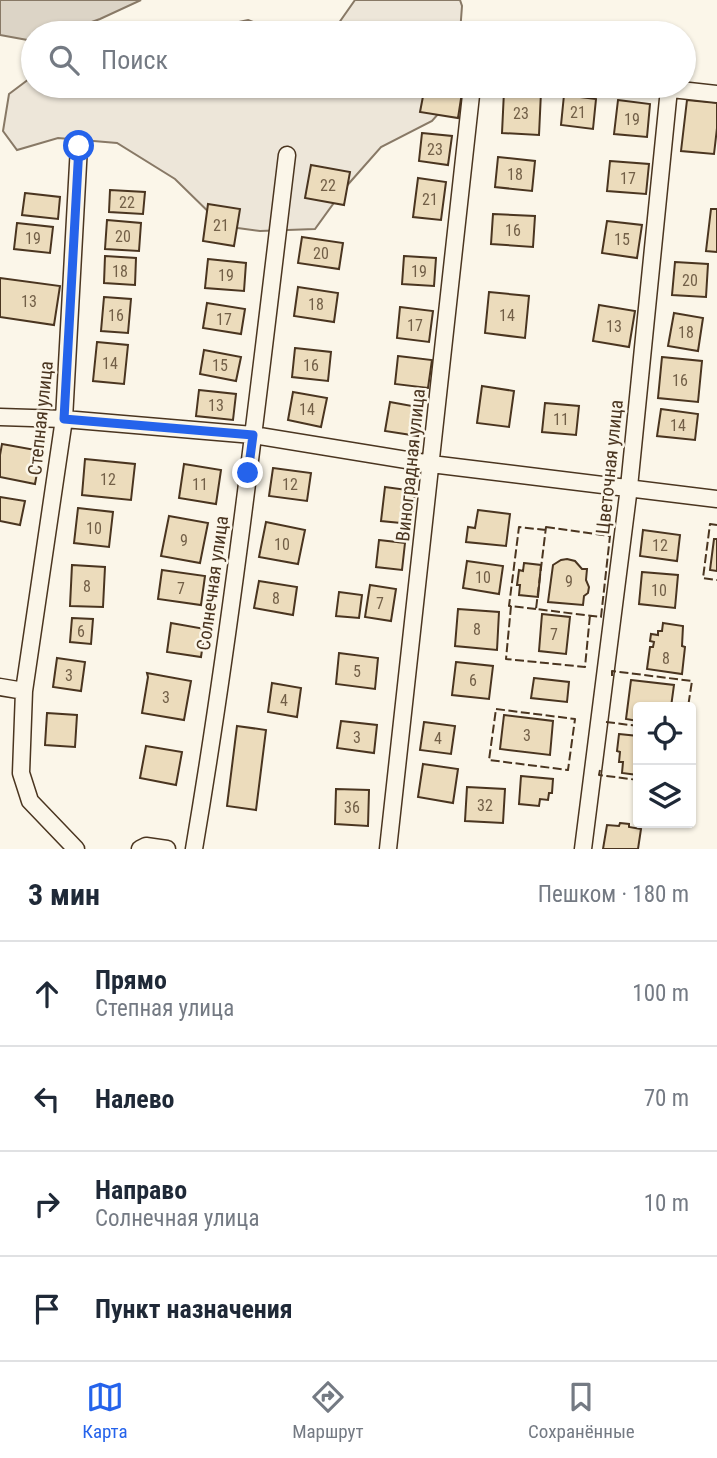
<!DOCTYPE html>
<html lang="ru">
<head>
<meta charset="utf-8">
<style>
	:root { --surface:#fff; --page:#f6f6f7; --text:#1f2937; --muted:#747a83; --line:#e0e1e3; --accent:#2563eb }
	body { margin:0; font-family:"Roboto Condensed",sans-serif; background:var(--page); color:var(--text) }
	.controls { position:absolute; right:21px; bottom:21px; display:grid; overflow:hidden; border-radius:7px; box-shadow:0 2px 5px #0004 }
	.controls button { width:63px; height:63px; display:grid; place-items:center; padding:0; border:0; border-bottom:2px solid var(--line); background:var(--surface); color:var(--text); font:35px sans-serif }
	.stop { position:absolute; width:21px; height:21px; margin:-16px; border:5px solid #2563eb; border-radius:50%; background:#fff }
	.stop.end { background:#2563eb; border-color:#fff; box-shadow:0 2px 7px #0008 }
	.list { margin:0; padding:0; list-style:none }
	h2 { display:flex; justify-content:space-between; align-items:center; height:91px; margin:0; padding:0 28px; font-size:30px }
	h2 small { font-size:23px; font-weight:400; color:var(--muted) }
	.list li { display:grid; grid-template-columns:46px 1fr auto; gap:21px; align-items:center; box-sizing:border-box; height:105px; padding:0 28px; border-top:2px solid var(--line) }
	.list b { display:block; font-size:26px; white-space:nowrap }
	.list p { margin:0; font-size:23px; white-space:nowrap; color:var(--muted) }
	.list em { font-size:23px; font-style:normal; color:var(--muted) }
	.icon { flex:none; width:38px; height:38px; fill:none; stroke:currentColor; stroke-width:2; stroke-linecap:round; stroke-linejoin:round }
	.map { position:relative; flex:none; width:717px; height:849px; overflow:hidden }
	.search { position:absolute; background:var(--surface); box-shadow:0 2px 5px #0004; left:21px; right:21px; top:21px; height:77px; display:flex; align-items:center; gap:18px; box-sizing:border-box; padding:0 24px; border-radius:38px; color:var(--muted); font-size:26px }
	.sheet { height:511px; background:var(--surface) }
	nav { display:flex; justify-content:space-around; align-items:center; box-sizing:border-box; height:98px; border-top:2px solid var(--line); background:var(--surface); font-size:19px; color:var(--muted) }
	nav a { display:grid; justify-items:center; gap:4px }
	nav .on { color:var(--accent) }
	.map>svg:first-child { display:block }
	.green { fill:#ede6d9; stroke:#887966; stroke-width:2 }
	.water { fill:#dcd4c6; stroke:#887966; stroke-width:2 }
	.building { fill:#ecdcbc; stroke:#4a3520; stroke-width:2 }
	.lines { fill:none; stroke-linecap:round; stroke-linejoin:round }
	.street-casing { stroke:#4a3520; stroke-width:19 }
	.street { stroke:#fbf6e9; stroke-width:16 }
	.fence { stroke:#4a3520; stroke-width:2; stroke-dasharray:9 3.5; stroke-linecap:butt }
	.route { stroke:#2563eb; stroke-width:9 }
	.labels { text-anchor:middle; stroke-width:5; stroke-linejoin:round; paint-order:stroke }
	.number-label { font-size:16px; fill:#725f47 }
	.street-label { font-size:19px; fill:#4a3520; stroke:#fbf6e9 }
</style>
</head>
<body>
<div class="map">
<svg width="717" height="849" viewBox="0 0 717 849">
	<rect width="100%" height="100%" fill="#fbf6e9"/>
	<!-- green -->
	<path class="green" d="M355 0H460L462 6 460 33H326L336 27Z
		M248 20 283 33H187Z
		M33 76V86H455L454 96 432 121 381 147 344 189 315 229 260 231 223 226 175 179 117 143 58 138 17 150 3 131 9 94Z"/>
	<!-- water -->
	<path class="water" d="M0 0H141L100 19 61 33H33V41L0 35Z"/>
	<!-- building -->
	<path class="building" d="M425 86H463L458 118 420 112Z
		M504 91 541 92 539 135 502 133Z
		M564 95 596 99 593 129 561 125Z
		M618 100 650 104 647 137 614 134Z
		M687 100 717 103V128L714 154 681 151Z
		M422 133 452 136 448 165 419 161Z
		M498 157 535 161 532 191 495 187Z
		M610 161 649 164 646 194 607 191Z
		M311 165 350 172 344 205 305 198Z
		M418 178 446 182 441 220 413 217Z
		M110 190 145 192 143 214 109 212Z
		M25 193 60 197 58 219 22 215Z
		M208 204 240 209 234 246 203 241Z
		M711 209H717V252L706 251Z
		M493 214 535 216 533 247 491 244Z
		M107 220 141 223 139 251 105 249Z
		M607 221 642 225 637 258 602 253Z
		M17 223 53 227 50 253 14 249Z
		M302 237 343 243 339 269 298 263Z
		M105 256 136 258 135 285 104 283Z
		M404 256 436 258 434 286 402 284Z
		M208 259 246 263 244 291 205 288Z
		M675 262 708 264 706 297 672 295Z
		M0 278 60 286 54 325 0 317Z
		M298 287 338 293 334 322 294 316Z
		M489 292 529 296 525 338 485 333Z
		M104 297 131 299 128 333 101 331Z
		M207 303 245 309 241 334 203 328Z
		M599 305 635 311 629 347 593 341Z
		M400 307 433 311 429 342 397 338Z
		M674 313 703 318 698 351 668 346Z
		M97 342 128 345 124 384 93 381Z
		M295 348 331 352 328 381 292 377Z
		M204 350 241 357 236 381 200 374Z
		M398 356 432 360 428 388 395 384Z
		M662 357 702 361 698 402 658 398Z
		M482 386 514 391 509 427 477 423Z
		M199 390 236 394 233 420 196 416Z
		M293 392 327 398 321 427 288 420Z
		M390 402 423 408 418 436 385 431Z
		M545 403 579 406 576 435 542 432Z
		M661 409 698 414 695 440 657 436Z
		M2 444 41 451 35 484 0 477V455Z
		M85 459 135 464 131 500 82 495Z
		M184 464 221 470 216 504 179 498Z
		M273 468 311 473 307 501 269 496Z
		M385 487 415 491 411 524 381 521Z
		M0 497 25 501 20 525 0 521Z
		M78 508 113 512 109 547 74 543Z
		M478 510 510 514 506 546 466 542 468 527 475 528Z
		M169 516 208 523 200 563 161 556Z
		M266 522 305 530 298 564 259 557Z
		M643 530 680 535 677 561 640 556Z
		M714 539H717V571L710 570Z
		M379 540 405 543 402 570 376 567Z
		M567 559 575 561 582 569H587L586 580 589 587 588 593 584 596 583 605 548 602 553 565 561 560Z
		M467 561 503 566 499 594 463 588Z
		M524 563 541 565 538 597 519 595 520 585H517L519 570 523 571Z
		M72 565 105 567 103 607 70 606Z
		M162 570 205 576 201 605 158 599Z
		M642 572 678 575 675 608 639 604Z
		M259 581 297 587 293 615 254 608Z
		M370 585 396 589 391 621 365 617Z
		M339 592 362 595 359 618 336 616Z
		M458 609 499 612 497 650 455 646Z
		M542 614 570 617 566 654 539 651Z
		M72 618 93 619 91 644 70 642Z
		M171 623 205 629 201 657 167 652Z
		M663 623 683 626 682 646 685 647 682 674 647 669 650 647H653L654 642 650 641 651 634 658 635V631H662Z
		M339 653 378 658 375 689 336 684Z
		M57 658 85 662 81 691 53 687Z
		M456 662 493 666 489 699 452 695Z
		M147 673 191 681 184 720 142 713 148 677Z
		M534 678 569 682 567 702 531 698Z
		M631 680 674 685 671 707H638V721L626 719Z
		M272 683 301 688 297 717 268 712Z
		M47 713 77 715 75 747 45 745Z
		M504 715 553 721 550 755 500 749Z
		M341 721 377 725 374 753 337 748Z
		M424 722 455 726 451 754 420 750Z
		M237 726 266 730 256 810 227 806Z
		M619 734 638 736V775L622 773 623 762H619L620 752 617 751Z
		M146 746 182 752 176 785 140 778Z
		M423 764 458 769 453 803 418 797Z
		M521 776 553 779 552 793H549L548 800 540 799 539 806 519 804Z
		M467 787 505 789 503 823 465 821Z
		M336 789 369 790 368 826 335 824Z
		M620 823 629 824V827L641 829 638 849H603L607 825 619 826Z"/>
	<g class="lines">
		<defs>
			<path id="street" d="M644 86 717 94
				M0 417 64 419 253 435 431 464 717 499
				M0 687 24 691
				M76 849 30 801 21 773 24 691 64 419 79 146
				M140 849 146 846 167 849
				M194 849C233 619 259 387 287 155
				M388 849 472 86
				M583 849 629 487 669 89"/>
		</defs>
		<!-- street casing -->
		<use href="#street" class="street-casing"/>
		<!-- street -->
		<use href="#street" class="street"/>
		<!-- fence -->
		<path class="fence" d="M717 525 710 524 703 578 717 580
			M546 527 610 536 601 617 536 609Z
			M511 606H509L519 527 546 530
			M536 609 511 606 506 659 585 667 590 615
			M612 676V671L692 681 688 707
			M496 709 575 719 568 770 489 760Z
			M606 722 638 726
			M600 770 599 775 638 780"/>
	</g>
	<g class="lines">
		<!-- route -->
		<path class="route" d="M79 146 64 419 253 435 248 473"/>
	</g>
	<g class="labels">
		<!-- number labels -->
		<g class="number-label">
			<text x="578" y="118">21</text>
			<text x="521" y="119">23</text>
			<text x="632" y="125">19</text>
			<text x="435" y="155">23</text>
			<text x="515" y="180">18</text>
			<text x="628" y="184">17</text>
			<text x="328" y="191">22</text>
			<text x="430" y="205">21</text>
			<text x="127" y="208">22</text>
			<text x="221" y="231">21</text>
			<text x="513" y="236">16</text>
			<text x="123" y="242">20</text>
			<text x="33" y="244">19</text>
			<text x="622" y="245">15</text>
			<text x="321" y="259">20</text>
			<text x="120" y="277">18</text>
			<text x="419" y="277">19</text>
			<text x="226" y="281">19</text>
			<text x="690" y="286">20</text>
			<text x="29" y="307">13</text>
			<text x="316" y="310">18</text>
			<text x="116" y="321">16</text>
			<text x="507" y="321">14</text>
			<text x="224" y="325">17</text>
			<text x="415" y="331">17</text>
			<text x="614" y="332">13</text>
			<text x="686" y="338">18</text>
			<text x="110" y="369">14</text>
			<text x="220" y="371">15</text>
			<text x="311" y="371">16</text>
			<text x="680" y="386">16</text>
			<text x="216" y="411">13</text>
			<text x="307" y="415">14</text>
			<text x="561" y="425">11</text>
			<text x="678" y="431">14</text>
			<text x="108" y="485">12</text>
			<text x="200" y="490">11</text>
			<text x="290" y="490">12</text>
			<text x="94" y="534">10</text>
			<text x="184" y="546">9</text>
			<text x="282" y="550">10</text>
			<text x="660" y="551">12</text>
			<text x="483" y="583">10</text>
			<text x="569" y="587">9</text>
			<text x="87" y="592">8</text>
			<text x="181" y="594">7</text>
			<text x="659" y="596">10</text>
			<text x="276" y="604">8</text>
			<text x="380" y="609">7</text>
			<text x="477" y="635">8</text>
			<text x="81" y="637">6</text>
			<text x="554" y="640">7</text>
			<text x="666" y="664">8</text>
			<text x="357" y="677">5</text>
			<text x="69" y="681">3</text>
			<text x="473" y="686">6</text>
			<text x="166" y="703">3</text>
			<text x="284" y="706">4</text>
			<text x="527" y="741">3</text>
			<text x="357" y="743">3</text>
			<text x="438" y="744">4</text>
			<text x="485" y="811">32</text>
			<text x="352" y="813">36</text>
		</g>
		<!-- street labels -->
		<g class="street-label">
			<text transform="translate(40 418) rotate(-84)" y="7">Степная улица</text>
			<text transform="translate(410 465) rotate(-84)" y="7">Виноградная улица</text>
			<text transform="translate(609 467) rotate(-84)" y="7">Цветочная улица</text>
			<text transform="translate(212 583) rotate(-82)" y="7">Солнечная улица</text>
		</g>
	</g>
</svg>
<div class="controls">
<button><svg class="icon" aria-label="locate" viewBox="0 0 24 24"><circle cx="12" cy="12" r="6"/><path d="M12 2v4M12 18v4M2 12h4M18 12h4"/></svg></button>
<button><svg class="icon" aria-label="layers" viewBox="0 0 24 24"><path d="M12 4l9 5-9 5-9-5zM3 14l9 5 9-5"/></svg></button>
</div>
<div class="stop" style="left:79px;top:146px"></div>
<div class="stop end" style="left:248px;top:473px"></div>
<div class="search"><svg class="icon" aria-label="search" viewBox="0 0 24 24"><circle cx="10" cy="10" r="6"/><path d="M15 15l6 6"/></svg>Поиск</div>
</div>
<section class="sheet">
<h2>3 мин<small>Пешком · 180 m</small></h2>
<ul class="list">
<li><svg class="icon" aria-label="ahead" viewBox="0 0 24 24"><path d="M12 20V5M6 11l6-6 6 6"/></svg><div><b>Прямо</b><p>Степная улица</p></div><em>100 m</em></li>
<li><svg class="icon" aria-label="left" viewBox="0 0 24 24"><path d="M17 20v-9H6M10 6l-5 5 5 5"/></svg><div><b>Налево</b></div><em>70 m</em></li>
<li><svg class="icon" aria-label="right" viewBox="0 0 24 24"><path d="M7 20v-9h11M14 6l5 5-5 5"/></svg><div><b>Направо</b><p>Солнечная улица</p></div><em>10 m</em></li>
<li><svg class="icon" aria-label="arrive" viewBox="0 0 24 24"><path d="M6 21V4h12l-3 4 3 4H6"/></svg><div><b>Пункт назначения</b></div></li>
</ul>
</section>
<nav>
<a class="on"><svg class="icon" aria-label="map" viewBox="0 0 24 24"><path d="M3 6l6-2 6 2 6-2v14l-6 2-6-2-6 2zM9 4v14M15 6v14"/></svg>Карта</a>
<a><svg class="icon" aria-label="directions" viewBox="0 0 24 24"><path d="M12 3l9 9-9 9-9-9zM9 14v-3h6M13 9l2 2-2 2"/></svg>Маршрут</a>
<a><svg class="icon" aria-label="saved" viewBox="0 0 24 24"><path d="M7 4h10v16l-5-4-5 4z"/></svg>Сохранённые</a>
</nav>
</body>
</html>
